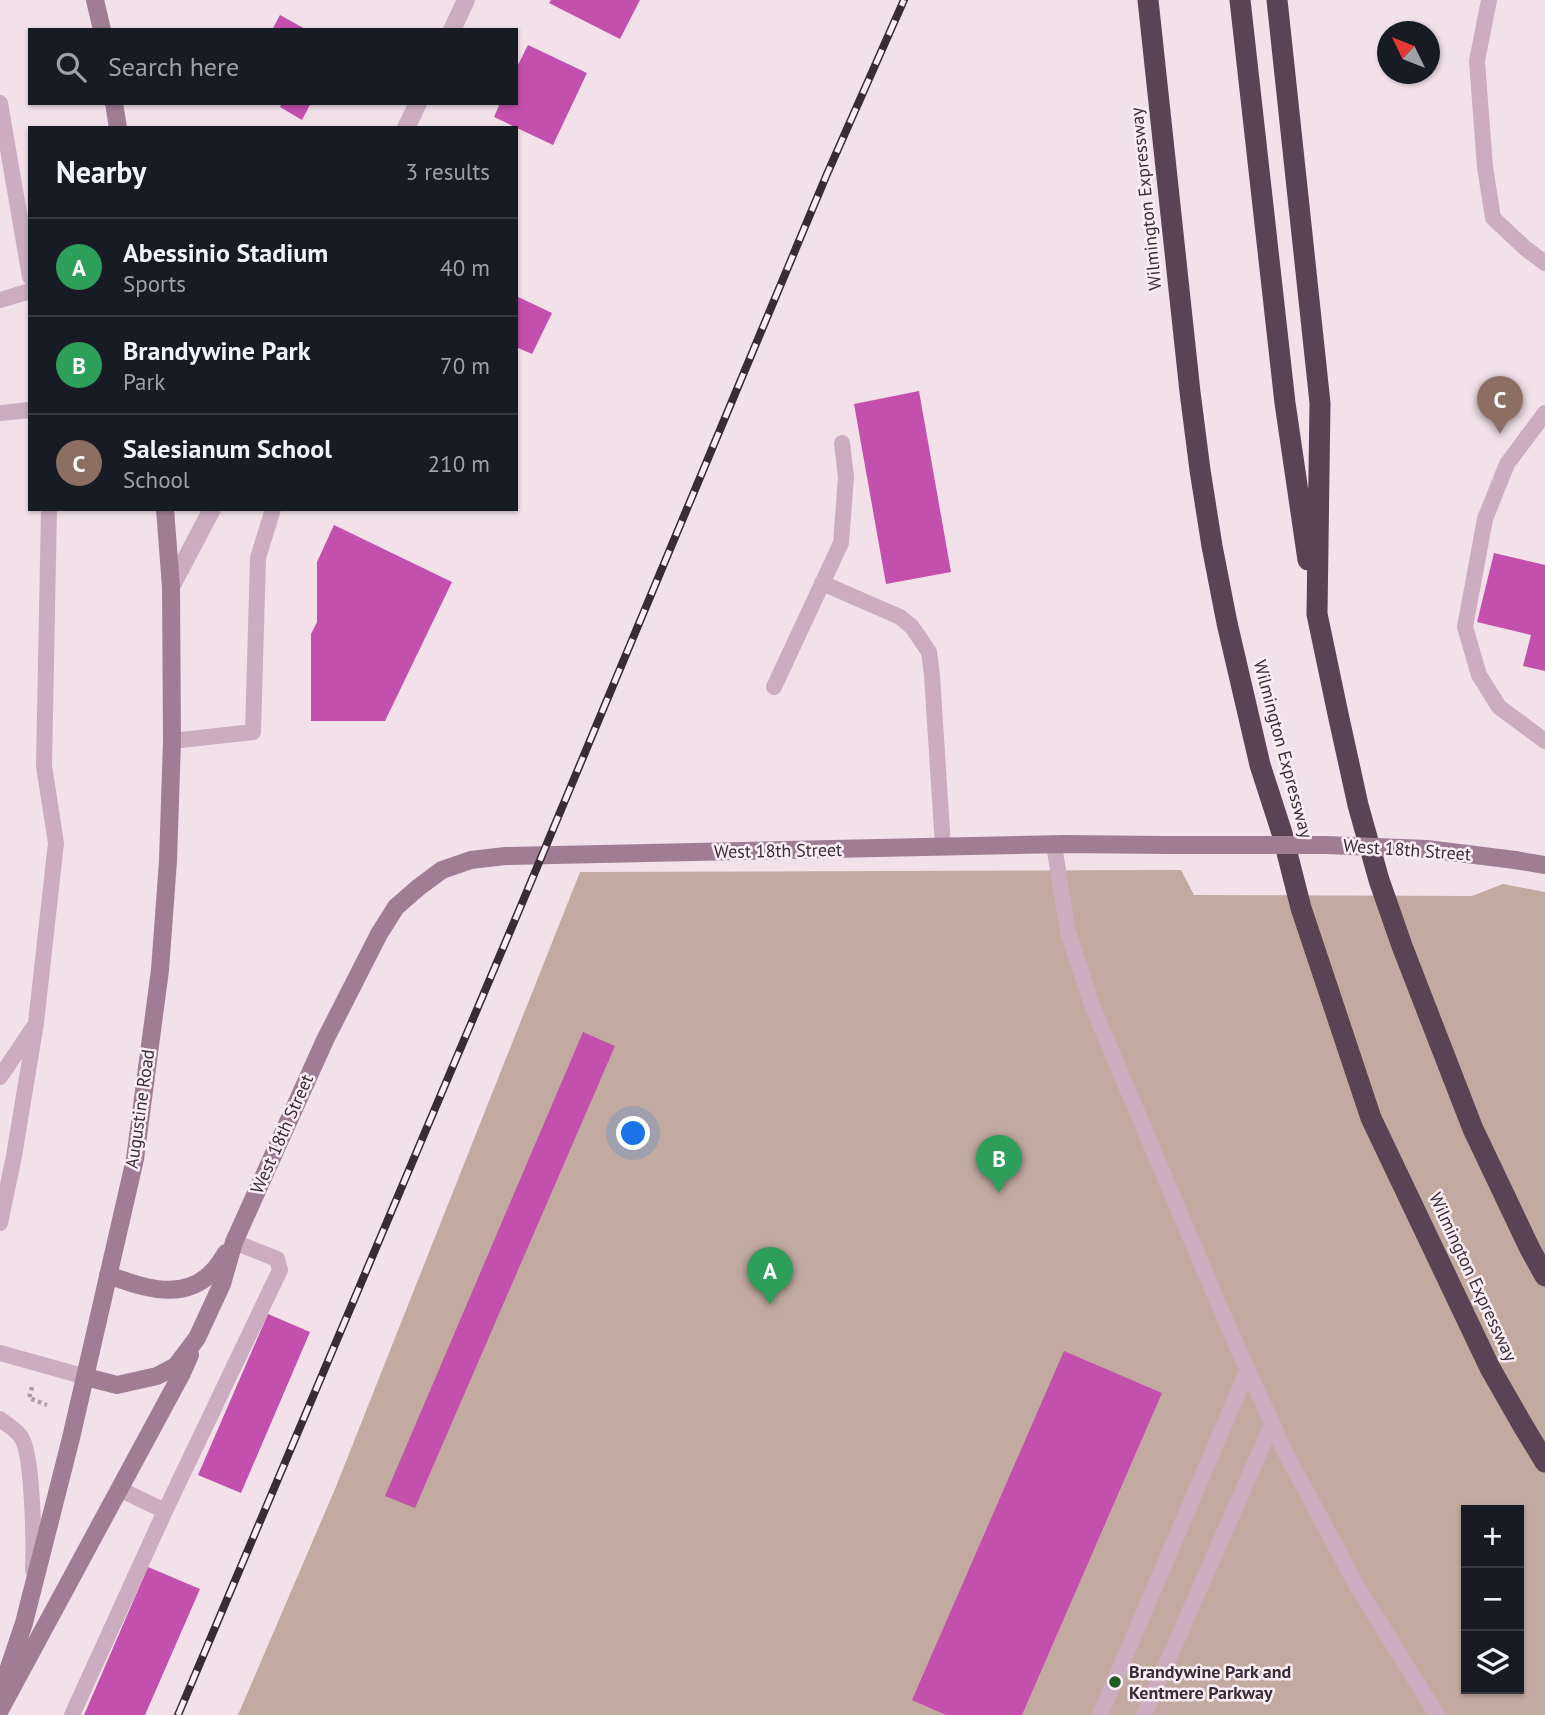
<!DOCTYPE html>
<html lang="en">
<head>
<meta charset="utf-8">
<style>
	:root { --surface:#171b24; --page:#242831; --text:#f1f3f6; --muted:#9ea1a6; --line:#363941; --accent:#b45309 }
	body { margin:0; font-family:"PT Sans",sans-serif; background:var(--page); color:var(--text) }
	.controls { position:absolute; right:21px; bottom:21px; display:grid; overflow:hidden; border-radius:0px; box-shadow:0 2px 5px #0004 }
	.controls button { width:63px; height:63px; display:grid; place-items:center; padding:0; border:0; border-bottom:2px solid var(--line); background:var(--surface); color:var(--text); font:35px sans-serif }
	.compass { position:absolute; left:1377px; top:21px; width:63px; height:63px; border-radius:50%; background:var(--surface); box-shadow:0 2px 5px #0004; rotate:313deg }
	.you { position:absolute; left:634px; top:1134px; width:24px; height:24px; margin:-18px; border:5px solid #fff; border-radius:50%; background:#1a73e8; box-shadow:0 0 0 10px #1a73e833 }
	.badge { display:grid; place-items:center; width:46px; height:46px; border-radius:50%; background:var(--accent); color:#fff; font-size:23px; font-weight:700 }
	.pin { position:absolute; translate:-50% -58px; filter:drop-shadow(0 2px 4px #0008) }
	.pin::after { content:''; position:absolute; top:37px; width:24px; height:21px; background:inherit; clip-path:polygon(0 0,100% 0,50% 100%) }
	.list { margin:0; padding:0; list-style:none }
	h2 { display:flex; justify-content:space-between; align-items:center; height:91px; margin:0; padding:0 28px; font-size:30px }
	h2 small { font-size:23px; font-weight:400; color:var(--muted) }
	.list li { display:grid; grid-template-columns:46px 1fr auto; gap:21px; align-items:center; box-sizing:border-box; height:98px; padding:0 28px; border-top:2px solid var(--line) }
	.list b { display:block; font-size:26px; white-space:nowrap }
	.list p { margin:0; font-size:23px; white-space:nowrap; color:var(--muted) }
	.list em { font-size:23px; font-style:normal; color:var(--muted) }
	.icon { flex:none; width:38px; height:38px; fill:none; stroke:currentColor; stroke-width:2; stroke-linecap:round; stroke-linejoin:round }
	.map { position:relative; flex:none; width:1545px; height:1715px; overflow:hidden }
	.search { position:absolute; background:var(--surface); box-shadow:0 2px 5px #0004; left:28px; top:28px; width:490px; height:77px; display:flex; align-items:center; gap:18px; box-sizing:border-box; padding:0 24px; border-radius:0px; color:var(--muted); font-size:26px }
	.panel { position:absolute; background:var(--surface); box-shadow:0 2px 5px #0004; left:28px; top:126px; width:490px; height:385px; border-radius:0px }
	.map>svg:first-child { display:block }
	.green { fill:#c2aaa1; fill-rule:evenodd }
	.building { fill:#c250ac }
	.lines { fill:none; stroke-linecap:round; stroke-linejoin:round }
	.path { stroke:#b797ab; stroke-width:4.5; stroke-dasharray:3.5 3.5; stroke-linecap:butt }
	.lane { stroke:#cbadbf; stroke-width:16 }
	.street { stroke:#cbadbf; stroke-width:18 }
	.secondary { stroke:#9f7e95; stroke-width:18 }
	.highway { stroke:#5a4354; stroke-width:21 }
	.rail-casing { stroke:#3a2b36; stroke-width:8 }
	.rail { stroke:#faeef4; stroke-width:5; stroke-dasharray:16; stroke-linecap:butt }
	.secondary-bridge { stroke:#9f7e95; stroke-width:18 }
	.poi-dot { fill:#215a22; stroke:#faeef4; stroke-width:2.5 }
	.labels { text-anchor:middle; stroke-width:5; stroke-linejoin:round; paint-order:stroke }
	.street-label { font-size:18px; fill:#3a2b36; stroke:#faeef4 }
	.poi-label { font-size:18px; font-weight:bold; fill:#3a2b36; stroke:#faeef4; text-anchor:start }
</style>
</head>
<body>
<div class="map">
<svg width="1545" height="1715" viewBox="0 0 1545 1715">
	<rect width="100%" height="100%" fill="#f3e1ea"/>
	<!-- green -->
	<path class="green" d="M1181 870 1194 895 1472 896 1503 884 1545 892V1715H238L335 1489 580 872ZM1466 1510H1519V1689H1466Z"/>
	<!-- building -->
	<path class="building" d="M551 0H640L620 39 549 3Z
		M280 15 307 30H272Z
		M528 45 587 73 553 145 494 117 500 103H516V69Z
		M282 103H311L302 120 280 107Z
		M516 296 552 313 532 354 516 347Z
		M919 391 951 572 886 584 854 404Z
		M334 525 452 582 385 721H311V634L317 622V562Z
		M1494 553 1545 565V671L1523 666 1531 635 1477 622Z
		M583 1032 615 1046 415 1508 385 1496Z
		M268 1314 310 1332 241 1493 198 1475Z
		M1064 1351 1162 1393 1022 1715H946L912 1700Z
		M148 1567 200 1589 145 1715H84Z"/>
	<g class="lines">
		<!-- path -->
		<path class="path" d="M32 1387 29 1398 47 1405"/>
		<!-- lane -->
		<path class="lane" d="M1489 0 1477 61 1485 167 1493 218 1525 248 1545 263
			M0 103 30 277
			M0 300 30 291
			M0 413 30 410
			M1545 413 1507 464 1485 519 1465 627 1479 675 1499 707 1545 741
			M822 583 900 617 912 627 929 652 932 675 943 847
			M774 687 841 543 846 477 842 443
			M172 741 253 732 258 558 273 509
			M1054 845 1068 932 1093 1008 1227 1324 1285 1452 1358 1588 1437 1715
			M0 1077 33 1028
			M0 1223 14 1156 36 1023 56 843 44 766 49 509
			M0 1353 86 1377
			M0 1419C6 1424 17 1430 21 1437 33 1453 34 1546 33 1570
			M119 1489 165 1511
			M72 1715 165 1511 280 1270 277 1259 234 1242
			M1100 1715 1248 1369
			M1144 1715 1272 1424"/>
		<!-- street -->
		<path class="street" d="M452 30 466 0
			M406 128 418 103
			M171 587 212 509"/>
		<!-- secondary -->
		<path class="secondary" d="M95 0 102 30
			M114 103 118 128
			M1515 860 1545 865
			M108 1275C142 1287 184 1303 213 1271 218 1266 222 1259 226 1253
			M86 1377 117 1385 157 1376 176 1366 197 1338 222 1284 234 1242 325 1040 379 934 396 907 419 887 442 870 471 860 505 856 1064 844 1167 845
			M0 1694 24 1623 71 1438 135 1159 160 970 168 861 172 741 171 587 165 509
			M0 1710 181 1375 190 1355"/>
		<!-- highway -->
		<path class="highway" d="M1148 0 1190 392 1200 470 1212 546 1227 623 1260 765 1282 833 1301 908 1371 1118 1490 1368 1522 1424 1545 1462
			M1240 0 1285 403 1308 560
			M1277 0 1320 403 1317 614 1338 714 1358 805 1379 880 1402 946 1473 1129 1530 1249 1545 1276"/>
		<defs>
			<path id="rail" d="M178 1715 520 908 827 174 904 0"/>
		</defs>
		<!-- rail casing -->
		<use href="#rail" class="rail-casing"/>
		<!-- rail -->
		<use href="#rail" class="rail"/>
		<!-- secondary-bridge -->
		<path class="secondary-bridge" d="M1167 845H1325L1427 849 1515 860"/>
	</g>
	<!-- markers -->
	<circle class="poi-dot" cx="1115" cy="1682" r="7"/>
	<g class="labels">
		<!-- street labels -->
		<g class="street-label">
			<text transform="translate(1146 199) rotate(-96)" y="6">Wilmington Expressway</text>
			<text transform="translate(1283 749) rotate(75)" y="6">Wilmington Expressway</text>
			<text transform="translate(1407 850) rotate(4)" y="6">West 18th Street</text>
			<text transform="translate(778 851) rotate(-1)" y="6">West 18th Street</text>
			<text transform="translate(140 1109) rotate(-82)" y="6">Augustine Road</text>
			<text transform="translate(282 1134) rotate(-66)" y="6">West 18th Street</text>
			<text transform="translate(1473 1277) rotate(65)" y="6">Wilmington Expressway</text>
		</g>
		<!-- poi labels -->
		<g class="poi-label">
			<text x="1129" y="1678">Brandywine Park and<tspan x="1129" dy="21">Kentmere Parkway</tspan></text>
		</g>
	</g>
</svg>
<div class="controls">
<button>+</button>
<button>−</button>
<button><svg class="icon" aria-label="layers" viewBox="0 0 24 24"><path d="M12 4l9 5-9 5-9-5zM3 14l9 5 9-5"/></svg></button>
</div>
<svg class="compass" viewBox="-18 -18 36 36"><path d="M0-13l5 13h-10z" fill="#e53935"/><path d="M0 13l5-13h-10z" fill="#9ea1a6"/></svg>
<div class="you"></div>
<div class="pin badge" style="left:770px;top:1305px;background:#2e9e5b">A</div>
<div class="pin badge" style="left:999px;top:1193px;background:#2e9e5b">B</div>
<div class="pin badge" style="left:1500px;top:434px;background:#8d6e63">C</div>
<div class="search"><svg class="icon" aria-label="search" viewBox="0 0 24 24"><circle cx="10" cy="10" r="6"/><path d="M15 15l6 6"/></svg>Search here</div>
<section class="panel">
<h2>Nearby<small>3 results</small></h2>
<ul class="list">
<li><span class="badge" style="background:#2e9e5b">A</span><div><b>Abessinio Stadium</b><p>Sports</p></div><em>40 m</em></li>
<li><span class="badge" style="background:#2e9e5b">B</span><div><b>Brandywine Park</b><p>Park</p></div><em>70 m</em></li>
<li><span class="badge" style="background:#8d6e63">C</span><div><b>Salesianum School</b><p>School</p></div><em>210 m</em></li>
</ul>
</section>
</div>
</body>
</html>
